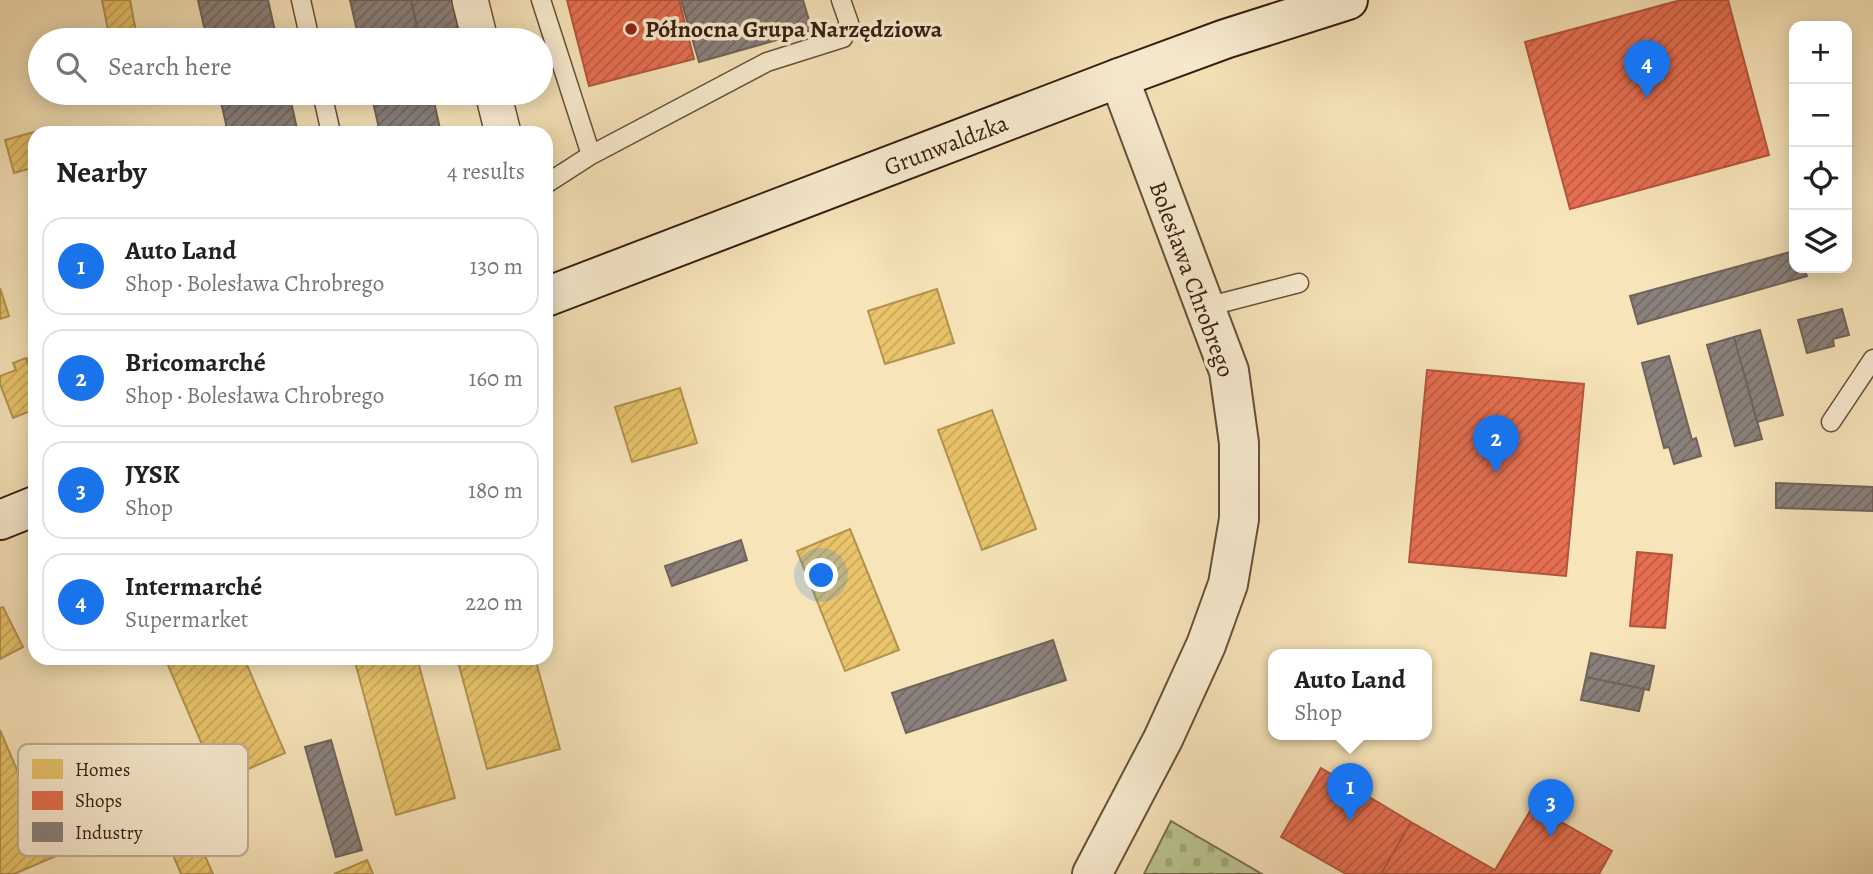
<!DOCTYPE html>
<html lang="en">
<head>
<meta charset="utf-8">
<style>
	:root { --surface:#fff; --page:#f2f2f2; --text:#222; --muted:#767676; --line:#e0e0e0; --accent:#1a73e8 }
	body { margin:0; font-family:Alegreya,serif; background:var(--page); color:var(--text) }
	.controls { position:absolute; right:21px; top:21px; display:grid; overflow:hidden; border-radius:14px; box-shadow:0 4px 18px #0003 }
	.controls button { width:63px; height:63px; display:grid; place-items:center; padding:0; border:0; border-bottom:2px solid var(--line); background:var(--surface); color:var(--text); font:35px sans-serif }
	.you { position:absolute; left:822px; top:576px; width:24px; height:24px; margin:-18px; border:5px solid #fff; border-radius:50%; background:#1a73e8; box-shadow:0 0 0 10px #1a73e833 }
	.badge { display:grid; place-items:center; width:46px; height:46px; border-radius:50%; background:var(--accent); color:#fff; font-size:23px; font-weight:700 }
	.pin { position:absolute; translate:-50% -58px; filter:drop-shadow(0 2px 4px #0008) }
	.pin::after { content:''; position:absolute; top:37px; width:24px; height:21px; background:inherit; clip-path:polygon(0 0,100% 0,50% 100%) }
	.popup { position:absolute; left:1268px; top:649px; width:164px; height:91px; box-sizing:border-box; display:grid; place-content:center; border-radius:14px; background:var(--surface); filter:drop-shadow(0 2px 5px #0005); font-size:23px; white-space:nowrap; color:var(--muted) }
	.popup b { font-size:26px; color:var(--text) }
	.popup::after { content:''; position:absolute; left:50%; top:100%; margin-left:-14px; border:14px solid transparent; border-top-color:var(--surface) }
	.list { margin:0; padding:0; list-style:none }
	h2 { display:flex; justify-content:space-between; align-items:center; height:91px; margin:0; padding:0 28px; font-size:30px }
	h2 small { font-size:23px; font-weight:400; color:var(--muted) }
	.list li { display:grid; grid-template-columns:46px 1fr auto; gap:21px; align-items:center; box-sizing:border-box; height:98px; margin:0 14px 14px; padding:0 14px; border:2px solid var(--line); border-radius:21px }
	.list b { display:block; font-size:26px; white-space:nowrap }
	.list p { margin:0; font-size:23px; white-space:nowrap; color:var(--muted) }
	.list em { font-size:23px; font-style:normal; color:var(--muted) }
	.icon { flex:none; width:38px; height:38px; fill:none; stroke:currentColor; stroke-width:2; stroke-linecap:round; stroke-linejoin:round }
	.map { position:relative; flex:none; width:1873px; height:874px; overflow:hidden }
	.search { position:absolute; background:var(--surface); box-shadow:0 4px 18px #0003; left:28px; top:28px; width:525px; height:77px; display:flex; align-items:center; gap:18px; box-sizing:border-box; padding:0 24px; border-radius:38px; color:var(--muted); font-size:26px }
	.panel { position:absolute; background:var(--surface); box-shadow:0 4px 18px #0003; left:28px; top:126px; width:525px; height:539px; border-radius:21px }
	.map>svg:first-child { display:block }
	.cemetery { fill:url(#cemetery-stones); stroke:#787050; stroke-width:2 }
	.homes { fill:url(#homes-hatch); stroke:#b3924f; stroke-width:2 }
	.shops { fill:url(#shops-hatch); stroke:#b2563e; stroke-width:2 }
	.industry { fill:url(#industry-hatch); stroke:#70635c; stroke-width:2 }
	.lines { fill:none; stroke-linecap:round; stroke-linejoin:round }
	.service-casing { stroke:#664f3b; stroke-width:21 }
	.minor-casing { stroke:#664f3b; stroke-width:38 }
	.tertiary-casing { stroke:#664f3b; stroke-width:42 }
	.secondary-casing { stroke:#351d11; stroke-width:42 }
	.service { stroke:#faedd2; stroke-width:18 }
	.minor { stroke:#faedd2; stroke-width:35 }
	.tertiary { stroke:#faedd2; stroke-width:38 }
	.secondary { stroke:#faedd2; stroke-width:38 }
	.poi-dot { fill:#8f2418; stroke:#faedd2; stroke-width:2.5 }
	.labels { text-anchor:middle; stroke-width:7; stroke-linejoin:round; paint-order:stroke }
	.poi-label { font-size:24px; font-weight:bold; fill:#351d11; stroke:#faedd2; text-anchor:start }
	.street-label { font-size:24px; fill:#351d11; stroke:#faedd2 }
	.key { fill:#faedd2; stroke:#bfaf98; stroke-width:2 }
	.key-label { font-size:19px; fill:#351d11 }
</style>
</head>
<body>
<div class="map">
<svg width="1873" height="874" viewBox="0 0 1873 874">
	<defs>
		<pattern id="cemetery-stones" width="16" height="16" patternUnits="userSpaceOnUse" patternTransform="scale(1.75)"><rect width="16" height="16" fill="#bbc490"/><path d="M2 7V4a2 2 0 0 1 4 0v3zM10 15v-3a2 2 0 0 1 4 0v3z" fill="#a1a87b"/></pattern>
		<pattern id="homes-hatch" width="6" height="6" patternUnits="userSpaceOnUse" patternTransform="scale(1.75)"><rect width="6" height="6" fill="#e9c46a"/><path d="M-1 1l2-2M0 6l6-6M5 7l2-2" fill="none" stroke="#c8a85b"/></pattern>
		<pattern id="shops-hatch" width="6" height="6" patternUnits="userSpaceOnUse" patternTransform="scale(1.75)"><rect width="6" height="6" fill="#e76f51"/><path d="M-1 1l2-2M0 6l6-6M5 7l2-2" fill="none" stroke="#bc5b42"/></pattern>
		<pattern id="industry-hatch" width="6" height="6" patternUnits="userSpaceOnUse" patternTransform="scale(1.75)"><rect width="6" height="6" fill="#8a817c"/><path d="M-1 1l2-2M0 6l6-6M5 7l2-2" fill="none" stroke="#726964"/></pattern>
	</defs>
	<rect width="100%" height="100%" fill="#f7e4b9"/>
	<filter id="stains"><feTurbulence type="fractalNoise" baseFrequency=".00286" numOctaves="4"/><feColorMatrix values="0 0 0 0 .2 0 0 0 0 .09 0 0 0 0 .02 0 0 0 .5 -.17"/></filter>
	<radialGradient id="worn" r=".72"><stop offset=".6" stop-color="#630" stop-opacity="0"/><stop offset="1" stop-color="#630" stop-opacity=".3"/></radialGradient>
	<!-- cemetery -->
	<path class="cemetery" d="M1171 821 1262 874H1144Z"/>
	<!-- homes -->
	<path class="homes" d="M102 0H130L137 37 110 40Z
		M34 132 35 167 14 173 5 140Z
		M0 288 9 316 0 319Z
		M937 289 954 343 885 364 868 311Z
		M35 356V381L26 359Z
		M26 358 35 381V409L13 418 0 384V376L16 370 13 363Z
		M680 388 697 443 632 462 615 407Z
		M992 410 1036 529 982 550 938 430Z
		M850 529 899 650 845 671 797 551Z
		M3 607 23 647 0 659V608Z
		M165 658H244L285 753 218 782Z
		M354 658H417L455 798 396 815Z
		M457 658H535L560 749 487 769Z
		M0 730 34 810 112 777 131 824 14 874H0Z
		M194 831 213 874H181L168 843Z
		M367 860 373 874H334Z"/>
	<!-- shops -->
	<path class="shops" d="M567 0H679L694 59 589 86Z
		M1681 0H1728L1769 155 1570 209 1525 42Z
		M1427 370 1584 384 1566 576 1409 562Z
		M1637 552 1672 555 1665 628 1630 626Z
		M1321 768 1411 822 1381 874H1346L1281 837Z
		M1533 806 1612 851 1599 874H1381L1411 822 1495 870Z"/>
	<!-- industry -->
	<path class="industry" d="M198 0H268L277 40H207Z
		M350 0H411L420 40H359Z
		M411 0H455L461 27 419 37Z
		M681 0H803L812 30 699 62Z
		M219 93H289L298 133H228Z
		M371 93H432L441 133H380Z
		M1794 251V268H1804L1807 276 1638 324 1630 296Z
		M1842 309 1849 335 1833 339 1834 346 1807 353 1798 320Z
		M1760 330 1783 415 1757 422 1734 337Z
		M1734 337 1762 439 1735 446 1707 345Z
		M1669 356 1692 440 1696 438 1701 456 1674 464 1669 447 1664 448 1642 363Z
		M1776 483 1873 487V511L1776 508Z
		M741 540 747 560 672 586 665 566Z
		M1053 640 1066 680 906 733 892 693Z
		M1591 653 1654 666 1649 690 1586 677Z
		M1586 677 1644 689 1639 711 1581 700Z
		M331 740 362 850 336 857 305 747Z"/>
	<g class="lines">
		<defs>
			<path id="service" d="M301 0 310 40
				M541 0 591 155 546 184
				M322 93 331 133
				M591 155 767 62 843 38 849 23 841 0
				M1206 307 1299 283
				M1831 422 1873 359"/>
			<path id="minor" d="M470 0 480 40
				M493 93 503 133"/>
			<path id="tertiary" d="M1092 874 1163 739 1206 645 1228 584 1239 519V443L1229 371 1119 78"/>
			<path id="secondary" d="M546 297 1119 78 1225 39 1348 0
				M0 520 35 506"/>
		</defs>
		<!-- service casing -->
		<use href="#service" class="service-casing"/>
		<!-- minor casing -->
		<use href="#minor" class="minor-casing"/>
		<!-- tertiary casing -->
		<use href="#tertiary" class="tertiary-casing"/>
		<!-- secondary casing -->
		<use href="#secondary" class="secondary-casing"/>
		<!-- service -->
		<use href="#service" class="service"/>
		<!-- minor -->
		<use href="#minor" class="minor"/>
		<!-- tertiary -->
		<use href="#tertiary" class="tertiary"/>
		<!-- secondary -->
		<use href="#secondary" class="secondary"/>
	</g>
	<!-- markers -->
	<circle class="poi-dot" cx="631" cy="29" r="7"/>
	<g class="labels">
		<!-- poi labels -->
		<g class="poi-label">
			<text x="645" y="37">Północna Grupa Narzędziowa</text>
		</g>
		<!-- street labels -->
		<g class="street-label">
			<text transform="translate(946 145) rotate(-21)" y="8">Grunwaldzka</text>
			<text transform="translate(1192 279) rotate(70)" y="8">Bolesława Chrobrego</text>
		</g>
	</g>
	<!-- legend -->
	<rect x="18" y="744" width="230" height="112" rx="10" class="key"/>
	<rect x="32" y="759" width="31" height="20" fill="#e9c46a"/>
	<rect x="32" y="791" width="31" height="19" fill="#e76f51"/>
	<rect x="32" y="822" width="31" height="20" fill="#8a817c"/>
	<g class="key-label">
		<text x="75" y="776">Homes</text>
		<text x="75" y="807">Shops</text>
		<text x="75" y="839">Industry</text>
	</g>
	<rect width="100%" height="100%" filter="url(#stains)"/>
	<rect width="100%" height="100%" fill="url(#worn)"/>
</svg>
<div class="controls">
<button>+</button>
<button>−</button>
<button><svg class="icon" aria-label="locate" viewBox="0 0 24 24"><circle cx="12" cy="12" r="6"/><path d="M12 2v4M12 18v4M2 12h4M18 12h4"/></svg></button>
<button><svg class="icon" aria-label="layers" viewBox="0 0 24 24"><path d="M12 4l9 5-9 5-9-5zM3 14l9 5 9-5"/></svg></button>
</div>
<div class="you"></div>
<div class="pin badge" style="left:1350px;top:821px">1</div>
<div class="popup"><b>Auto Land</b>Shop</div>
<div class="pin badge" style="left:1496px;top:473px">2</div>
<div class="pin badge" style="left:1551px;top:837px">3</div>
<div class="pin badge" style="left:1647px;top:98px">4</div>
<div class="search"><svg class="icon" aria-label="search" viewBox="0 0 24 24"><circle cx="10" cy="10" r="6"/><path d="M15 15l6 6"/></svg>Search here</div>
<section class="panel">
<h2>Nearby<small>4 results</small></h2>
<ul class="list">
<li><span class="badge">1</span><div><b>Auto Land</b><p>Shop · Bolesława Chrobrego</p></div><em>130 m</em></li>
<li><span class="badge">2</span><div><b>Bricomarché</b><p>Shop · Bolesława Chrobrego</p></div><em>160 m</em></li>
<li><span class="badge">3</span><div><b>JYSK</b><p>Shop</p></div><em>180 m</em></li>
<li><span class="badge">4</span><div><b>Intermarché</b><p>Supermarket</p></div><em>220 m</em></li>
</ul>
</section>
</div>
</body>
</html>
